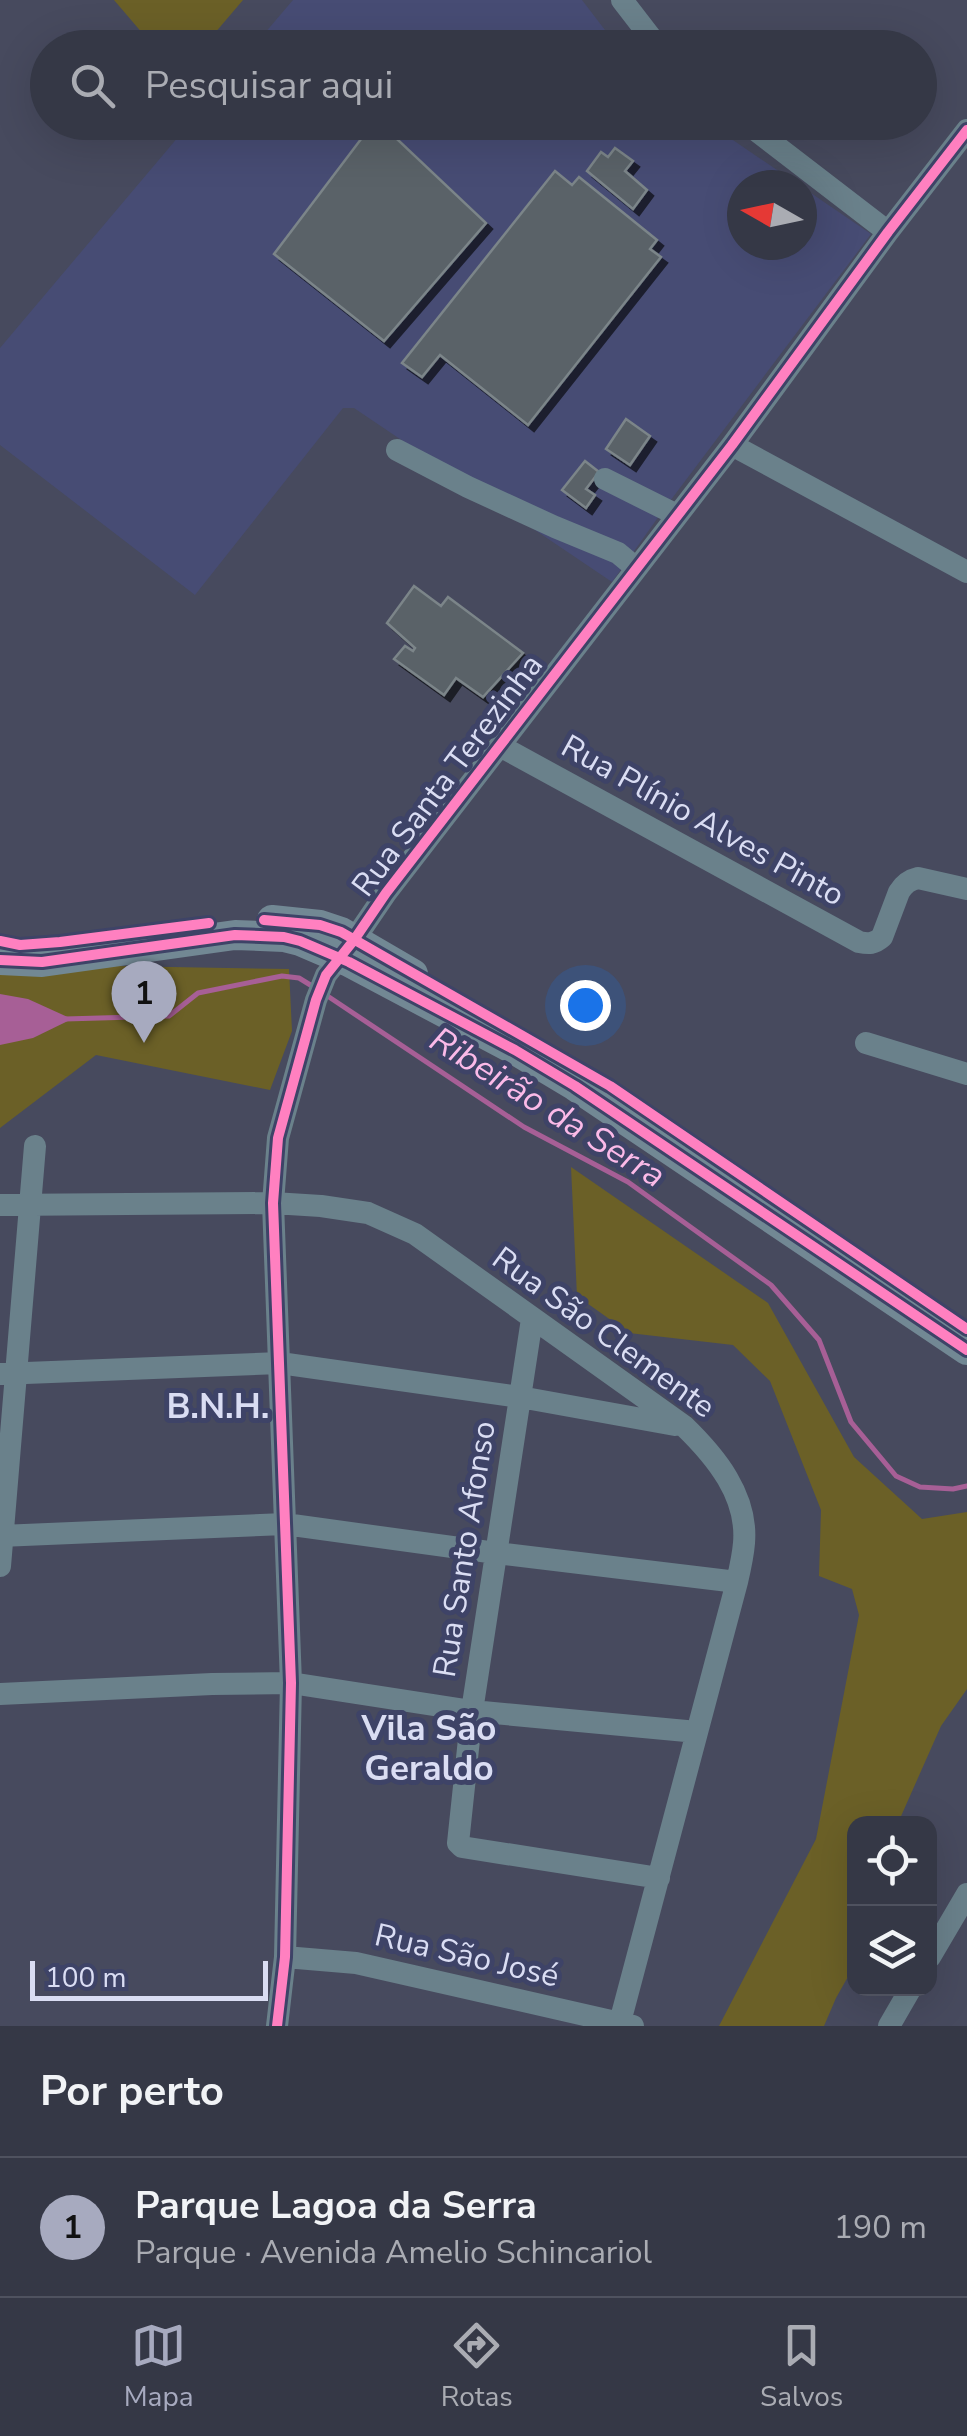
<!DOCTYPE html>
<html lang="pt">
<head>
<meta charset="utf-8">
<style>
	:root { --surface:#353846; --page:#3d3f4d; --text:#f1f3f6; --muted:#aaacb3; --line:#4f525f; --accent:#a7aabf }
	body { margin:0; font-family:"Nunito Sans",sans-serif; background:var(--page); color:var(--text) }
	.controls { position:absolute; right:30px; bottom:30px; display:grid; overflow:hidden; border-radius:20px; box-shadow:0 10px 40px #0002 }
	.controls button { width:90px; height:90px; display:grid; place-items:center; padding:0; border:0; border-bottom:2px solid var(--line); background:var(--surface); color:var(--text); font:50px sans-serif }
	.compass { position:absolute; left:727px; top:170px; width:90px; height:90px; border-radius:50%; background:var(--surface); box-shadow:0 10px 40px #0002; rotate:279deg }
	.scale { position:absolute; left:30px; bottom:25px; width:238px; box-sizing:border-box; padding-left:10px; border:5px solid #daddf3; border-top:0; font-size:28px; line-height:35px; white-space:nowrap; color:#daddf3; -webkit-text-stroke:8px #3e4367; paint-order:stroke }
	.you { position:absolute; left:585px; top:1005px; width:35px; height:35px; margin:-25px; border:8px solid #fff; border-radius:50%; background:#1a73e8; box-shadow:0 0 0 15px #1a73e833 }
	.badge { display:grid; place-items:center; width:65px; height:65px; border-radius:50%; background:var(--accent); color:#111; font-size:32px; font-weight:700 }
	.pin { position:absolute; translate:-50% -82px; filter:drop-shadow(0 2px 5px #0008) }
	.pin::after { content:''; position:absolute; top:52px; width:35px; height:30px; background:inherit; clip-path:polygon(0 0,100% 0,50% 100%) }
	.list { margin:0; padding:0; list-style:none }
	h2 { display:flex; justify-content:space-between; align-items:center; height:130px; margin:0; padding:0 40px; font-size:42px }
	h2 small { font-size:32px; font-weight:400; color:var(--muted) }
	.list li { display:grid; grid-template-columns:65px 1fr auto; gap:30px; align-items:center; box-sizing:border-box; height:140px; padding:0 40px; border-top:2px solid var(--line) }
	.list b { display:block; font-size:38px; white-space:nowrap }
	.list p { margin:0; font-size:32px; white-space:nowrap; color:var(--muted) }
	.list em { font-size:32px; font-style:normal; color:var(--muted) }
	.icon { flex:none; width:55px; height:55px; fill:none; stroke:currentColor; stroke-width:2; stroke-linecap:round; stroke-linejoin:round }
	.map { position:relative; flex:none; width:967px; height:2026px; overflow:hidden }
	.search { position:absolute; background:var(--surface); box-shadow:0 10px 40px #0002; left:30px; right:30px; top:30px; height:110px; display:flex; align-items:center; gap:25px; box-sizing:border-box; padding:0 35px; border-radius:55px; color:var(--muted); font-size:38px }
	.sheet { height:270px; background:var(--surface) }
	nav { display:flex; justify-content:space-around; align-items:center; box-sizing:border-box; height:140px; border-top:2px solid var(--line); background:var(--surface); font-size:28px; color:var(--muted) }
	nav a { display:grid; justify-items:center; gap:5px }
	nav .on { color:var(--accent) }
	.map>svg:first-child { display:block }
	.built { fill:#474c74 }
	.green { fill:#6b6027 }
	.water { fill:#a75f96 }
	.lines { fill:none; stroke-linecap:round; stroke-linejoin:round }
	.stream { stroke:#a75f96; stroke-width:5 }
	.building { fill:#5a6268; stroke:#7b8589; stroke-width:2.5; filter:url(#shadow) }
	.minor { stroke:#6a818b; stroke-width:22 }
	.major { stroke:#728894; stroke-width:30 }
	.cycleway-casing { stroke:#3e4367; stroke-width:16 }
	.cycleway { stroke:#ff80c0; stroke-width:10 }
	.labels { text-anchor:middle; stroke-width:10; stroke-linejoin:round; paint-order:stroke }
	.street-label { font-size:32px; fill:#daddf3; stroke:#3e4367 }
	.water-label { font-size:35px; font-style:italic; fill:#fbbae8; stroke:#3e4367 }
	.neighbourhood-label { font-size:35px; font-weight:bold; fill:#daddf3; stroke:#3e4367 }
</style>
</head>
<body>
<div class="map">
<svg width="967" height="2026" viewBox="0 0 967 2026">
	<defs>
		<filter id="shadow"><feDropShadow dx="6" dy="6" stdDeviation="0" flood-color="#0009"/></filter>
	</defs>
	<rect width="100%" height="100%" fill="#474a5e"/>
	<!-- built -->
	<path class="built" d="M293 0H582L618 47H253Z
		M190 123H708L799 185H742V245H802V187L871 234 664 509 612 582 354 408H343L195 595 0 445V348Z"/>
	<!-- green -->
	<path class="green" d="M114 0H243L203 47 155 48Z
		M0 964 289 969 292 1031 270 1090 96 1055 0 1128Z
		M571 1167 768 1303 854 1457 922 1519 967 1512V1689L941 1726 898 1823 854 1824V1966L836 1998 824 2026H719L816 1839 859 1615 852 1589 819 1576 821 1510 770 1381 733 1345 629 1333 577 1296Z"/>
	<!-- water -->
	<path class="water" d="M0 994 28 999 72 1019 33 1038 0 1045Z"/>
	<g class="lines">
		<!-- stream -->
		<path class="stream" d="M326 995 524 1127 628 1182 771 1285 819 1340 851 1422 896 1476 920 1487 953 1489 967 1486
			M65 1019 169 1016 198 993 282 976 299 978 312 986"/>
	</g>
	<!-- building -->
	<path class="building" d="M374 122H379L486 223 384 341 274 254Z
		M615 148 633 161 625 171 647 190 633 209 587 171 601 152 608 157Z
		M555 171 572 185 579 177 657 240 650 249 661 257 528 425 440 355 422 377 402 363Z
		M626 419 650 436 630 465 606 449Z
		M585 461 599 472 586 489 595 495 586 508 562 490Z
		M414 586 441 606 448 597 523 653 483 697 456 678 444 695 394 659 405 646 413 651 415 648 387 623Z"/>
	<g class="lines">
		<!-- minor -->
		<path class="minor" d="M622 0 659 48
			M745 122 888 232
			M732 445 967 572
			M397 450 468 487 555 527 618 553 636 568
			M605 479 677 515
			M500 746 859 942C869 944 874 944 882 937L899 892C904 884 909 880 918 878L967 889
			M866 1043 967 1074
			M0 1205 273 1203 321 1206 368 1213 415 1234 684 1426C716 1457 748 1496 744 1543 743 1556 740 1569 737 1582L620 2022
			M532 1319 472 1711 458 1843 462 1847 659 1878
			M0 1374 280 1363 520 1397 675 1425
			M0 1536 285 1524 496 1553 737 1582
			M0 1566 35 1146
			M0 1694 212 1684 291 1683 472 1711 697 1732
			M285 1957 356 1963 633 2026
			M930 1957 967 1894
			M277 2026 285 1957 291 1683 273 1203 278 1138 316 1000 326 975 354 940 386 893 732 445 888 232 967 130
			M889 2026 911 1988"/>
		<!-- major -->
		<path class="major" d="M272 920 320 925 341 932 413 974
			M0 960 42 962 235 935 284 937 300 941 349 962 515 1050 575 1086 967 1350"/>
		<defs>
			<path id="cycleway" d="M264 920 320 925 341 932 610 1086 967 1329
				M0 941 20 945 60 942 209 923
				M0 960 42 962 235 935 284 937 300 941 349 962 515 1050 575 1086 967 1350
				M277 2026 285 1957 291 1683 273 1203 278 1138 316 1000 326 975 354 940 386 893 732 445 888 232 967 130"/>
		</defs>
		<!-- cycleway casing -->
		<use href="#cycleway" class="cycleway-casing"/>
		<!-- cycleway -->
		<use href="#cycleway" class="cycleway"/>
	</g>
	<g class="labels">
		<!-- street labels -->
		<g class="street-label">
			<text transform="translate(447 775) rotate(-53)" y="11">Rua Santa Terezinha</text>
			<text transform="translate(703 820) rotate(29)" y="11">Rua Plínio Alves Pinto</text>
			<text transform="translate(604 1332) rotate(36)" y="11">Rua São Clemente</text>
			<text transform="translate(464 1549) rotate(-81)" y="11">Rua Santo Afonso</text>
			<text transform="translate(467 1955) rotate(13)" y="11">Rua São José</text>
		</g>
		<!-- water labels -->
		<g class="water-label">
			<text transform="translate(548 1107) rotate(32)" y="12">Ribeirão da Serra</text>
		</g>
		<!-- neighbourhood labels -->
		<g class="neighbourhood-label">
			<text x="218" y="1418">B.N.H.</text>
			<text x="429" y="1740">Vila São<tspan x="429" dy="40">Geraldo</tspan></text>
		</g>
	</g>
</svg>
<div class="controls">
<button><svg class="icon" aria-label="locate" viewBox="0 0 24 24"><circle cx="12" cy="12" r="6"/><path d="M12 2v4M12 18v4M2 12h4M18 12h4"/></svg></button>
<button><svg class="icon" aria-label="layers" viewBox="0 0 24 24"><path d="M12 4l9 5-9 5-9-5zM3 14l9 5 9-5"/></svg></button>
</div>
<svg class="compass" viewBox="-18 -18 36 36"><path d="M0-13l5 13h-10z" fill="#e53935"/><path d="M0 13l5-13h-10z" fill="#aaacb3"/></svg>
<div class="scale">100 m</div>
<div class="you"></div>
<div class="pin badge" style="left:144px;top:1043px">1</div>
<div class="search"><svg class="icon" aria-label="search" viewBox="0 0 24 24"><circle cx="10" cy="10" r="6"/><path d="M15 15l6 6"/></svg>Pesquisar aqui</div>
</div>
<section class="sheet">
<h2>Por perto<small></small></h2>
<ul class="list">
<li><span class="badge">1</span><div><b>Parque Lagoa da Serra</b><p>Parque · Avenida Amelio Schincariol</p></div><em>190 m</em></li>
</ul>
</section>
<nav>
<a class="on"><svg class="icon" aria-label="map" viewBox="0 0 24 24"><path d="M3 6l6-2 6 2 6-2v14l-6 2-6-2-6 2zM9 4v14M15 6v14"/></svg>Mapa</a>
<a><svg class="icon" aria-label="directions" viewBox="0 0 24 24"><path d="M12 3l9 9-9 9-9-9zM9 14v-3h6M13 9l2 2-2 2"/></svg>Rotas</a>
<a><svg class="icon" aria-label="saved" viewBox="0 0 24 24"><path d="M7 4h10v16l-5-4-5 4z"/></svg>Salvos</a>
</nav>
</body>
</html>
